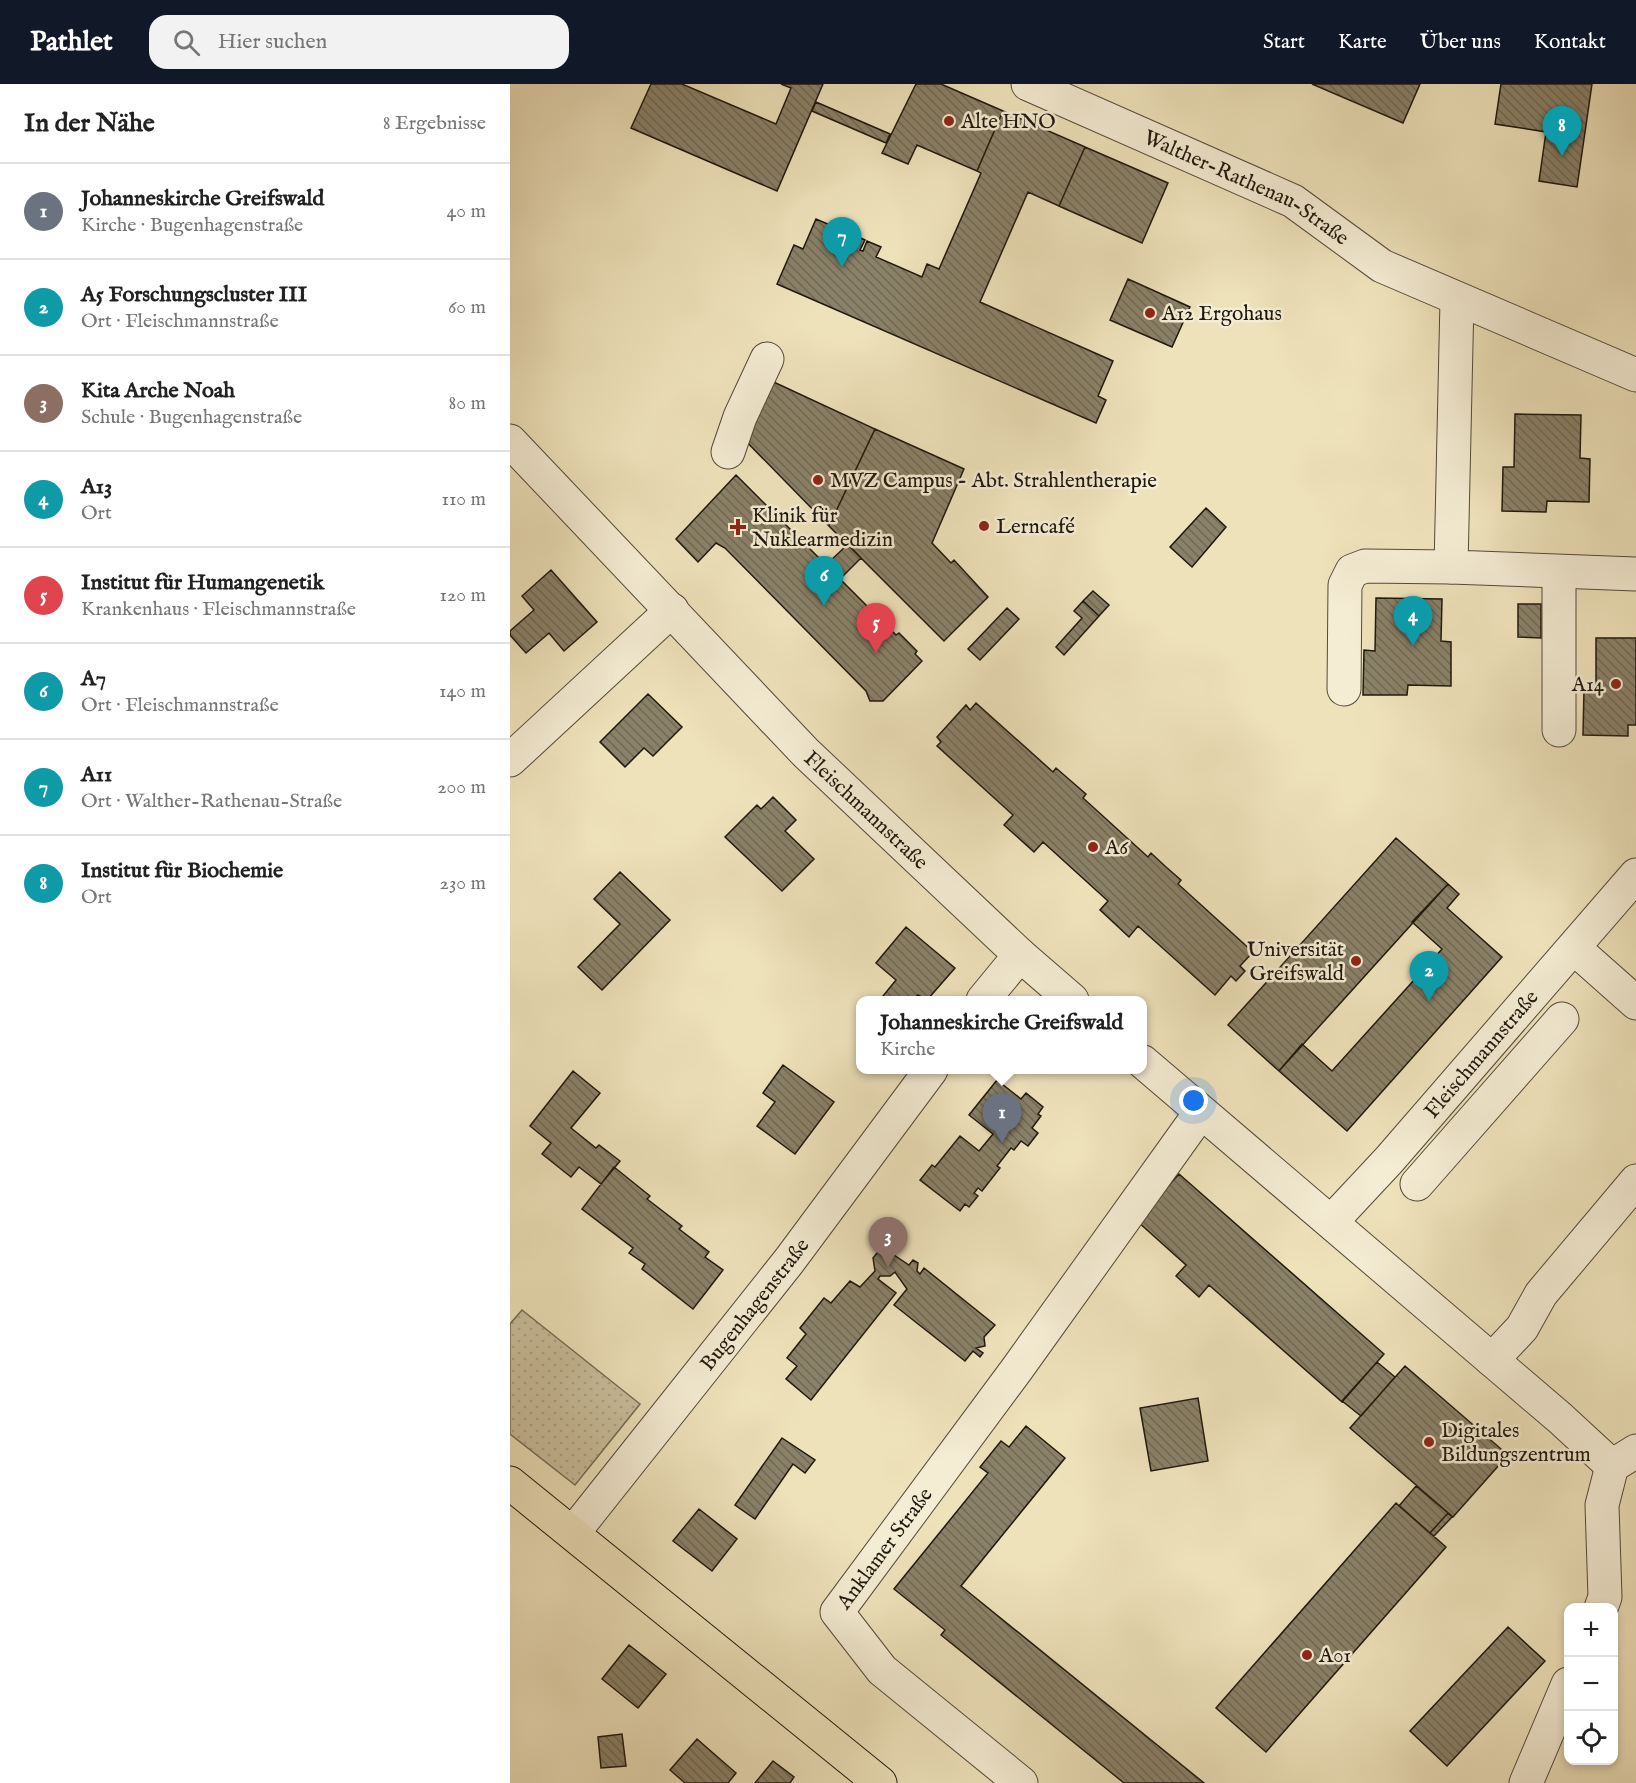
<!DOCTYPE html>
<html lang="de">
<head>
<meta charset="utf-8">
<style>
	:root { --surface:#fff; --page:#f2f2f2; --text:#222; --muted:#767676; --line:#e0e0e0; --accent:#111827 }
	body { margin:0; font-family:"IM FELL English",serif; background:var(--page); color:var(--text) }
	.controls { position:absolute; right:18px; bottom:18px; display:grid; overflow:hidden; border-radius:12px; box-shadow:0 3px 9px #0003 }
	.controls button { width:54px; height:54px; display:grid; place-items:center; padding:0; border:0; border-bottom:2px solid var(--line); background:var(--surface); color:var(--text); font:30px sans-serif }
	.you { position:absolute; left:684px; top:1017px; width:21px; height:21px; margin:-15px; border:4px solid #fff; border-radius:50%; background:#1a73e8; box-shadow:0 0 0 9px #1a73e833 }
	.badge { display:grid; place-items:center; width:39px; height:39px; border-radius:50%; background:var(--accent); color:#fff; font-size:20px; font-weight:700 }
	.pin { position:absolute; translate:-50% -50px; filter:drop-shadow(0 2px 3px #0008) }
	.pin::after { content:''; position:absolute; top:32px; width:21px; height:18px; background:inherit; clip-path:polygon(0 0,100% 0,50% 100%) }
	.popup { position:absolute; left:346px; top:912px; width:291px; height:78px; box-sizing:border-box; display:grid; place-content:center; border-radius:12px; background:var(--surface); filter:drop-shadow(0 2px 4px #0005); font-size:20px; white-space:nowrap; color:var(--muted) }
	.popup b { font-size:22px; color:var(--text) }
	.popup::after { content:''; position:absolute; left:50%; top:100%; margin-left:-12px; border:12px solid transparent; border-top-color:var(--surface) }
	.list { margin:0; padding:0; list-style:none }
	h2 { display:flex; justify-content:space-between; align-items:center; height:78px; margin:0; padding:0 24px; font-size:26px }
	h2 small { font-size:20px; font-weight:400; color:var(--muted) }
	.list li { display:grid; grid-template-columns:39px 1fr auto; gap:18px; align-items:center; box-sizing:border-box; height:96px; padding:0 24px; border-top:2px solid var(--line) }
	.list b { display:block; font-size:22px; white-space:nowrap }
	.list p { margin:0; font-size:20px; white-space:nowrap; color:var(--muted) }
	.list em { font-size:20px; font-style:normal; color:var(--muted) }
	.icon { flex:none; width:33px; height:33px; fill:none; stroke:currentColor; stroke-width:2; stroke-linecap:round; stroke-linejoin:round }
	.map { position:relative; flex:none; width:1126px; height:1699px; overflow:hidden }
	header { display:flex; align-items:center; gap:36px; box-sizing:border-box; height:84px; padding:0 30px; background:var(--accent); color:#fff }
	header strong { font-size:28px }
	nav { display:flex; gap:33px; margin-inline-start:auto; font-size:21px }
	.search { width:420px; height:54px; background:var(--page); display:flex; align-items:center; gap:15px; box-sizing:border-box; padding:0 21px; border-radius:18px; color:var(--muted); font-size:22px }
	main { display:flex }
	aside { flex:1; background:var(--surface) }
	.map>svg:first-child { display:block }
	.grass { fill:url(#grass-dots); stroke:#746c56; stroke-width:1.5 }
	.building { fill:url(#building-back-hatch); stroke:#1e180e; stroke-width:1.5 }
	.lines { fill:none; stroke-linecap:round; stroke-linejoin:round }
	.minor-casing { stroke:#524a39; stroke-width:35 }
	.major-casing { stroke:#1e180e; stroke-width:35 }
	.minor { stroke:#f4ecd3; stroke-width:33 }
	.major { stroke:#eee2bb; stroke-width:33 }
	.poi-dot { fill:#8f2418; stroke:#f4ecd3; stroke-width:2 }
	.labels { text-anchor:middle; stroke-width:5; stroke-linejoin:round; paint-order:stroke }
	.poi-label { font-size:21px; fill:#1e180e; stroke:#f4ecd3; text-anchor:start }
	.street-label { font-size:21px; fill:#1e180e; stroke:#f4ecd3 }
</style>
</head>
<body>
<header>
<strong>Pathlet</strong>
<div class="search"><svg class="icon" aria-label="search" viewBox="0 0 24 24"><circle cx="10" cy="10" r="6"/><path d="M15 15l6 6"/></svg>Hier suchen</div>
<nav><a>Start</a><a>Karte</a><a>Über uns</a><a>Kontakt</a></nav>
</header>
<main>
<aside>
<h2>In der Nähe<small>8 Ergebnisse</small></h2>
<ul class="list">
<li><span class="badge" style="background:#6b7280">1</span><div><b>Johanneskirche Greifswald</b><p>Kirche · Bugenhagenstraße</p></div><em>40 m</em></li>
<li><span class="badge" style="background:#0f9aa8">2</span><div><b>A5 Forschungscluster III</b><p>Ort · Fleischmannstraße</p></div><em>60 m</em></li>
<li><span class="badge" style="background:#8d6e63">3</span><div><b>Kita Arche Noah</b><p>Schule · Bugenhagenstraße</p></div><em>80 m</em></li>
<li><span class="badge" style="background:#0f9aa8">4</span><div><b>A13</b><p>Ort</p></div><em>110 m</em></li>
<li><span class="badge" style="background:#e0444e">5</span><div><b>Institut für Humangenetik</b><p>Krankenhaus · Fleischmannstraße</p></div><em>120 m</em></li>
<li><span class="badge" style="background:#0f9aa8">6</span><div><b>A7</b><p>Ort · Fleischmannstraße</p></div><em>140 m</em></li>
<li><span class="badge" style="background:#0f9aa8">7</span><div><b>A11</b><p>Ort · Walther-Rathenau-Straße</p></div><em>200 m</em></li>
<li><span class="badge" style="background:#0f9aa8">8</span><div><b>Institut für Biochemie</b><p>Ort</p></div><em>230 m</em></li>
</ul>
</aside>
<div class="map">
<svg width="1126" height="1699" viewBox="0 0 1126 1699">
	<defs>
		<pattern id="grass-dots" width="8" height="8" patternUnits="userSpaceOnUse" patternTransform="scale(1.5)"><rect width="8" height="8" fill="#cbc09e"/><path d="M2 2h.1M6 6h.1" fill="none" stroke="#aea487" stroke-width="1.8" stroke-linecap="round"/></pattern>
		<pattern id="building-back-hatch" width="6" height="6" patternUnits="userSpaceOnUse" patternTransform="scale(1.5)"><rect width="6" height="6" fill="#8a8168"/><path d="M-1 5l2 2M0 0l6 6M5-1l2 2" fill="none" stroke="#706954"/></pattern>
	</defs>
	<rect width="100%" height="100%" fill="#eee2bb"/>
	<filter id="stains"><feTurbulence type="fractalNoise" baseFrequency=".00333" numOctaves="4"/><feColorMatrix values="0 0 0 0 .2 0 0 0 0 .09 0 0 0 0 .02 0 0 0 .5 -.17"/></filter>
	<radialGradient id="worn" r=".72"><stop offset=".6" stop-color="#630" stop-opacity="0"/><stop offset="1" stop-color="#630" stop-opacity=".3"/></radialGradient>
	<!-- grass -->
	<path class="grass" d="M12 1226 130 1320 65 1401 0 1350V1240Z"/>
	<!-- building -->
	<path class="building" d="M141 0H172L266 40 281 4 271 0H313L267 107 121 44Z
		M406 0H431L493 27 467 87 407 61 398 80 372 69Z
		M802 0H910L893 39Z
		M991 0H1082L1067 103 1029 97 1036 48 985 40Z
		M306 18 380 50 376 59 302 27Z
		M493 27 575 63 549 122 518 108 470 218 603 277 588 312 596 316 586 339 267 200 284 161 293 165 306 135 355 156 350 166 353 167 357 157 371 163 366 173 412 193 417 180 429 185 471 89 467 87Z
		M575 63 658 99 632 159 549 122Z
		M618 195 680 223 662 263 600 236Z
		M255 294 365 345 319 442 229 350Z
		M1005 330 1071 331 1070 374 1080 375 1079 418 1037 417 1036 428 992 427 993 383H1004Z
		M365 345 454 385 422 459 441 479 444 476 478 513 434 557 319 442Z
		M226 391 386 551 389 549 407 567 405 570 412 577 373 617H360L356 607 215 464 206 459 188 478 166 455Z
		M696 424 716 443 682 483 660 463Z
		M338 460 351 474 330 495 316 481Z
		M41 486 87 538 54 567 39 549 16 569 0 551V547L24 526 12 512Z
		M583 507 599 521 589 532 573 517Z
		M866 514 932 515 931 557 941 558V602L898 601 897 611H853L854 566 865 567Z
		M573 517 589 532 554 571 546 563 572 534 564 527Z
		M1008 520H1031V554L1008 553Z
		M497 524 509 535 470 576 458 565Z
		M1086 554H1126V641H1118V652L1073 651 1074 606H1086Z
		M138 610 172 643 143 672 134 664 115 683 90 658Z
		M466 619 543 688 546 684 576 710 573 714 638 773 641 769 656 783 671 796 668 800 743 868 730 882 735 887 726 897 721 892 705 911 628 842 619 853 590 826 598 817 533 758 524 768 494 741 503 731 427 662 431 658 427 653 456 621 460 626Z
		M263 713 286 736 275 747 304 775 272 807 215 753 247 721 251 725Z
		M886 754 938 800 769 987 718 941Z
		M110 788 160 836 92 906 68 883 110 840 84 815Z
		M938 800 949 810 937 824 992 873 837 1047 769 987 792 960 822 987 932 865 902 838Z
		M396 843 445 884 417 916 408 911 403 916H379L373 912 386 896 366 879Z
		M273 981 324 1018 285 1070 247 1042 265 1018 253 1009Z
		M63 987 90 1009 61 1044 86 1064 89 1061 110 1077 91 1100 69 1083 61 1093 32 1070 41 1059 20 1042Z
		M487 996 511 1015 516 1009 533 1023 528 1030 531 1032 522 1044 528 1049 518 1062 511 1057 504 1066 501 1064 487 1082 490 1084 472 1107 468 1104 464 1109 468 1112 459 1123 455 1120 450 1127 410 1096 422 1081 425 1083 450 1052 469 1067 483 1050 459 1031Z
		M104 1083 140 1112 137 1115 172 1142 169 1145 199 1168 195 1173 213 1186 183 1225 132 1185 135 1180 119 1169 123 1164 72 1125Z
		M669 1090 874 1270 832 1318 699 1201 689 1213 666 1192 676 1181 627 1137Z
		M372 1163 399 1181 403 1176 408 1179 407 1187 410 1190 414 1184 485 1241 474 1253 475 1262 466 1264 473 1269 470 1273 463 1267 455 1277 384 1221 397 1205 385 1188 380 1192H370L368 1195 386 1209 301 1316 276 1295 287 1282 277 1274 296 1250 290 1244 314 1214 321 1219 340 1197 350 1203 365 1187 363 1174Z
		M867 1278 885 1293 851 1332 832 1317Z
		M895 1282 998 1371 943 1433 840 1344Z
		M688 1314 698 1377 641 1387 630 1324Z
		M516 1342 555 1374 451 1502 694 1699H614L431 1551 435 1546 384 1505 478 1389 470 1383 491 1357 499 1363Z
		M272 1354 305 1376 295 1389 283 1380 245 1435 225 1421Z
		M906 1402 938 1429 920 1449 889 1422Z
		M886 1419 936 1463 756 1668 706 1624Z
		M189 1425 227 1455 202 1487 163 1457Z
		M938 1429 942 1433 924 1452 920 1449Z
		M998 1543 1035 1577 937 1682 900 1647Z
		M119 1561 156 1590 128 1624 92 1595Z
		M112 1650 116 1682 91 1684 88 1653Z
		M187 1655 226 1689 218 1699H175L160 1686Z
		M263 1677 284 1693 280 1699H245Z"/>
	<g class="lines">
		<defs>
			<g id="minor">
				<path id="s1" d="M518 0 783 117 872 182 1126 291"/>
				<path d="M947 216 941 483 1126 490"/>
				<path id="s2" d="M0 357 296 669 510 871 562 916"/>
				<path d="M218 368 230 333 257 275"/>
				<path d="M834 605 835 501 842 487 855 482 941 483"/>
				<path d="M1049 646V489"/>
				<path d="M0 676 162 526"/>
				<path d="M1064 864 1126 919"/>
				<path d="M473 916 510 871"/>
				<path d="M633 978 1050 1334 1102 1382"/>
				<path d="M907 1100 1052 935"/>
				<path id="s3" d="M822 1137 879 1076 1126 791"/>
				<path d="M982 1276 1012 1244 1031 1210 1126 1097"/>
				<path id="s4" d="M63 1449 279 1177 421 986"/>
				<path d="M1091 1524 1095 1513 1092 1421 1102 1382 1126 1367"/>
				<path id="s5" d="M511 1699 372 1586 327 1528 507 1285 691 1028"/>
				<path d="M1016 1699 1058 1600"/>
			</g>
			<path id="major" d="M0 1399 370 1699"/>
		</defs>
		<!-- minor casing -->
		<use href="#minor" class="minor-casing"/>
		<!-- major casing -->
		<use href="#major" class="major-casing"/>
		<!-- minor -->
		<use href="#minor" class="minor"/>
		<!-- major -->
		<use href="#major" class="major"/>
	</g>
	<!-- markers -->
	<g class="poi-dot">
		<circle cx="439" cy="37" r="6"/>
		<circle cx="640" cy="229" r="6"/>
		<circle cx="308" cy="396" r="6"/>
		<circle cx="474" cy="442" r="6"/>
		<path d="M225 434h6v6h6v6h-6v6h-6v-6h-6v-6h6z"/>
		<circle cx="1106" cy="600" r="6"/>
		<circle cx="583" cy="763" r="6"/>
		<circle cx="846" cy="877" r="6"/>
		<circle cx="919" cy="1358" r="6"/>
		<circle cx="797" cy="1571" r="6"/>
	</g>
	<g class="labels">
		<!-- poi labels -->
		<g class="poi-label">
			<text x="451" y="44">Alte HNO</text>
			<text x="652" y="236">A12 Ergohaus</text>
			<text x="320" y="403">MVZ Campus - Abt. Strahlentherapie</text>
			<text x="242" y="438">Klinik für<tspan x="242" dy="24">Nuklearmedizin</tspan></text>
			<text x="486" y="449">Lerncafé</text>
			<text x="1094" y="607" text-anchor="end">A14</text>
			<text x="595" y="770">A6</text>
			<text x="834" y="872" text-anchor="end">Universität<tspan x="834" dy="24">Greifswald</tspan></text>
			<text x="931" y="1353">Digitales<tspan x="931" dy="24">Bildungszentrum</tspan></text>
			<text x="809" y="1578">A01</text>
		</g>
		<!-- street labels -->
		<g class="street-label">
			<text dy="7" stroke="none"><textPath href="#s1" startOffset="242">Walther-Rathenau-Straße</textPath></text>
			<text dy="7" stroke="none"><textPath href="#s2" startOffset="513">Fleischmannstraße</textPath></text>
			<text dy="7" stroke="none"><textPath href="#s3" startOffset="224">Fleischmannstraße</textPath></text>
			<text dy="7" stroke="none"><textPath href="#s4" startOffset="292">Bugenhagenstraße</textPath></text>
			<text dy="7" stroke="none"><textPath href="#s5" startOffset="332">Anklamer Straße</textPath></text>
		</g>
	</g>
	<rect width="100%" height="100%" filter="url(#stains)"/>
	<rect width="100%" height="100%" fill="url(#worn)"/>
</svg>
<div class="controls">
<button>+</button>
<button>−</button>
<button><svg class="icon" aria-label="locate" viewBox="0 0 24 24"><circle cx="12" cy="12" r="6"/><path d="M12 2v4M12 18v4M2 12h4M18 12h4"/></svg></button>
</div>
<div class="you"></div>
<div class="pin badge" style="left:492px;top:1059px;background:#6b7280">1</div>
<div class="popup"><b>Johanneskirche Greifswald</b>Kirche</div>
<div class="pin badge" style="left:919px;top:917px;background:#0f9aa8">2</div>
<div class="pin badge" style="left:378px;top:1183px;background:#8d6e63">3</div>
<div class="pin badge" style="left:903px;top:562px;background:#0f9aa8">4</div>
<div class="pin badge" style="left:366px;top:569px;background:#e0444e">5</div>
<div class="pin badge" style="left:314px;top:522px;background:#0f9aa8">6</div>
<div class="pin badge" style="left:332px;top:183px;background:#0f9aa8">7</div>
<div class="pin badge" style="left:1052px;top:72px;background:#0f9aa8">8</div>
</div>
</main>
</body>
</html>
